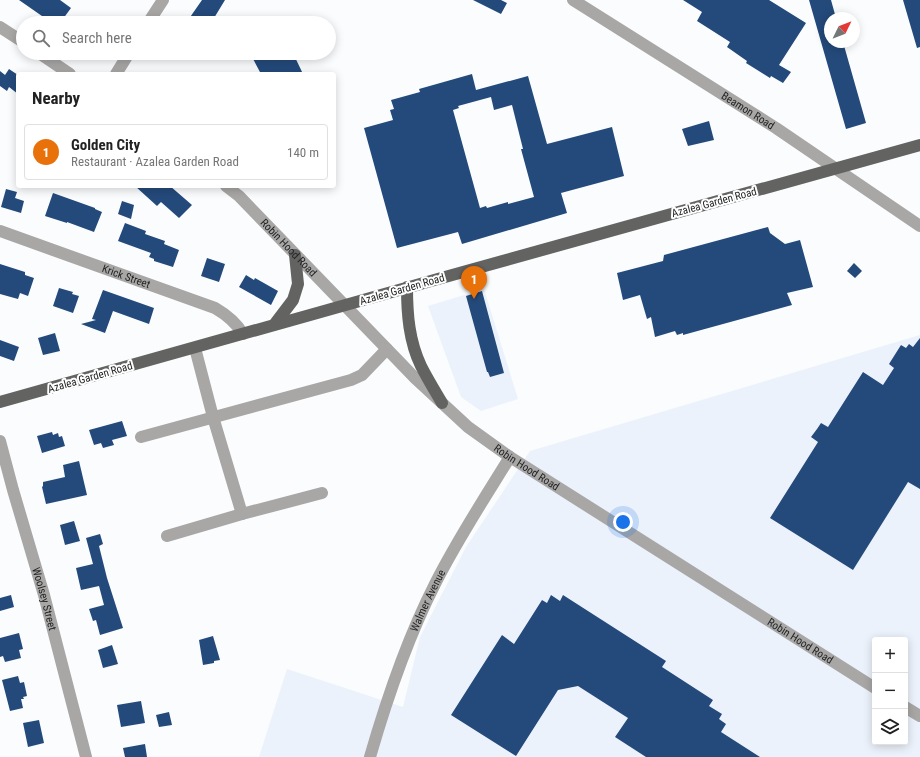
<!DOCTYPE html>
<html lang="en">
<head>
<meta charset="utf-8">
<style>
	:root { --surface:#fff; --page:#f6f6f6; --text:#222; --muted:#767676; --line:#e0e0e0; --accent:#2d6e81 }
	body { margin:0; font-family:"Roboto Condensed",sans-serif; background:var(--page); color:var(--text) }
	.controls { position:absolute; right:12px; bottom:12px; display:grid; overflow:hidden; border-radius:4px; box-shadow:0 2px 10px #0003 }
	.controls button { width:36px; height:36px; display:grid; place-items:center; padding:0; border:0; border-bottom:1px solid var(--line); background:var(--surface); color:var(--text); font:20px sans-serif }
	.compass { position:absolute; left:824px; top:12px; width:36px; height:36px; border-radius:50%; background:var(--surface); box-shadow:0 2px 10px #0003; rotate:47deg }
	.you { position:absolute; left:623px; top:522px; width:14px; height:14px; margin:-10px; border:3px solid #fff; border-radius:50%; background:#1a73e8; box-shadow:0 0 0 6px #1a73e833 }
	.badge { display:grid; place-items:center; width:26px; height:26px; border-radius:50%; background:var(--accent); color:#fff; font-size:13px; font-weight:700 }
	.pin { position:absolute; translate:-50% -33px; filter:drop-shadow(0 1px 2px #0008) }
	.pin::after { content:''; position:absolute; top:21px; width:14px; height:12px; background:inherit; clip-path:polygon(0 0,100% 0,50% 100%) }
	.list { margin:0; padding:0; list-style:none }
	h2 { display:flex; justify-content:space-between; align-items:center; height:52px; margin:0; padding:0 16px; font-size:17px }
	h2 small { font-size:13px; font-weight:400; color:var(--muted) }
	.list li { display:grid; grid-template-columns:26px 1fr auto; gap:12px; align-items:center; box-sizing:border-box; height:56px; margin:0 8px 8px; padding:0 8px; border:1px solid var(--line); border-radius:4px }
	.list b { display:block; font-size:15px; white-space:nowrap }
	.list p { margin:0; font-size:13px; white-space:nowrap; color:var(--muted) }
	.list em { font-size:13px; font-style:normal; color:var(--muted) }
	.icon { flex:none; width:22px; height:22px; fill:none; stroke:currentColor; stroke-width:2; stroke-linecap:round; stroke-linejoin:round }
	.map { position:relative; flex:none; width:920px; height:757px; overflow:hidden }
	.search { position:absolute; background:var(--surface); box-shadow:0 2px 10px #0003; left:16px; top:16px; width:320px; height:44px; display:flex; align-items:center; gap:10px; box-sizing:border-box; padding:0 14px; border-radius:22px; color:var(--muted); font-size:15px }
	.panel { position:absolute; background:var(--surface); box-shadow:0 2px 10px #0003; left:16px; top:72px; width:320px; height:116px; border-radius:4px }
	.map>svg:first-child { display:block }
	.built { fill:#ecf2fb; fill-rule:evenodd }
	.building { fill:#244a7b; fill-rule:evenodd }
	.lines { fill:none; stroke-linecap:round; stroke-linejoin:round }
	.minor { stroke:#a8a7a6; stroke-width:12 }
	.major { stroke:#636361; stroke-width:12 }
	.labels { text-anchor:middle; stroke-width:4; stroke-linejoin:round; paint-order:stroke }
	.street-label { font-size:11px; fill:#222324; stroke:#fff }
</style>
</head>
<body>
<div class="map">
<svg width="920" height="757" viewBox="0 0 920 757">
	<rect width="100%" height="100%" fill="#fafcfe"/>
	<!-- built -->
	<path class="built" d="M484 289 518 399 481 411 461 397 428 306Z
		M920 335V757H259L287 669 403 707 420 637 466 547 530 451ZM875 640H905V742H875Z"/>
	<!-- building -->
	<path class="building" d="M19 0H60L71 8 60 23H52Z
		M202 0H225L211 23H186Z
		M473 0H501L507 3 501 14Z
		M683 0H769L806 23 779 65 791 72 783 83 771 76 770 78 746 63 747 61 727 47 730 42 697 21 702 12Z
		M809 0H831L836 18H830V42H843L866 123 846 129Z
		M903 0H920V47L917 48Z
		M250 53H293L303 74H261Z
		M9 69 18 75V94L9 87 7 91 0 86V71L5 75Z
		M472 74 476 90 528 76 547 144 612 127 624 176 561 193 567 213 462 244 458 232 397 248 364 128 393 120 390 110 394 109 391 100 420 92 419 89ZM491 97 494 110 512 105 523 149H521L534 197 508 204V202L487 208 486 206 480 208 453 110 459 108 458 106Z
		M709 121 714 140 688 146 682 129Z
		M135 186H170L192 205 179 218 161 202 157 206Z
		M6 189 17 192 15 198 24 201 21 213 1 207Z
		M53 193 95 208V209L102 212 94 232 67 222V223L45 216Z
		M122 201 134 205 131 219 118 214Z
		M125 223 146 231 145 234 165 241 164 244 179 250 173 267 154 261V259L149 257 151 253 118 241Z
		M768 227 770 233 785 244 800 240 813 287 787 293 792 305 683 335V333L677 335 675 331 655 337 651 317 647 319 640 295 623 300 617 273 663 261 664 255Z
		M207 258 225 264 219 282 201 276Z
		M854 263 862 271 855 278 847 271Z
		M0 264 25 272V275L34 278 28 296 20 293 18 299 0 294Z
		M246 275 254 280 255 278 278 291 271 305 239 287Z
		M59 288 73 292 72 294 79 296 73 313 53 306Z
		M103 290 154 308 149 324 113 311 105 333 81 324 96 320 92 319Z
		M482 291 504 373 490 377 488 372H487L466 296Z
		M55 333 60 351 43 355 38 338Z
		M920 338V489L908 482 853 570 770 518 818 442 811 437 817 429 821 423 828 427 863 372 883 385 894 368 889 364 901 345 906 348 909 344 913 347Z
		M0 340 19 347 14 361 0 356Z
		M122 421 127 436 112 440 114 445 103 448 101 443 94 445 89 430Z
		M52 432 53 435 58 433 59 437 62 436 65 446 42 453 37 436Z
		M79 461 87 495 46 504 42 487 43 486V482L65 477 63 465Z
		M74 521 80 541 65 545 60 525Z
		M100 534 103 544 99 546 107 578 123 628 100 635 96 620 93 621 89 609 104 605 99 586 81 590 76 568 93 564 86 538Z
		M11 595 14 607 0 611V598Z
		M551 595 560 601 563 595 666 661 662 667 713 700 709 706 722 714 719 719 726 724 721 732 760 757H646L615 737 628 718 578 686 558 690 516 756 451 715 502 635 514 644 542 600 547 603Z
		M19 633 23 649 19 650 21 658 5 662 3 656 0 657V638Z
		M213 636 220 660 214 661V663L203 665 199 640Z
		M112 645 118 664 103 668 98 650Z
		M18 676 20 683 24 682 27 696 23 697 24 699H21L23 708 10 711 2 680Z
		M141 701 145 723 121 727 117 705Z
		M169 712 172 725 159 727 156 715Z
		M39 720 44 743 28 747 23 723Z
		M145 744 147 757H125L123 748Z"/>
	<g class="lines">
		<!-- minor -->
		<g class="minor">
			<path id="s1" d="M573 0 776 128 920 226"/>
			<path d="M148 23 163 0"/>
			<path d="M0 27 23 42"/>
			<path d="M39 53 70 74"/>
			<path d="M116 74 129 53"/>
			<path id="s2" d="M226 186 239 196 415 378 468 427 510 457 875 688"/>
			<path id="s3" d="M0 231 215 308C227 315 236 322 243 334"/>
			<path d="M141 437 351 380 362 375 387 349"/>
			<path id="s4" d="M0 441 13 490 44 595 86 757"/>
			<path d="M242 514 322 493"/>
			<path d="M167 536 242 514 213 417 195 348"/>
			<path d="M905 707 920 716"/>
			<path id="s5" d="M370 757C387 698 407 639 435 584 457 540 484 499 510 457"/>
		</g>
		<!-- major -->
		<path class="major" d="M407 287C407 314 409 341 421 366 427 378 435 391 442 403
			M274 325 293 300 298 284 295 255
			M0 402 445 277 920 145"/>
	</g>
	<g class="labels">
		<!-- street labels -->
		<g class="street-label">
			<text dy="4" stroke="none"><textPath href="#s1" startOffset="207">Beamon Road</textPath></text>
			<text transform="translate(714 202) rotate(-15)" y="4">Azalea Garden Road</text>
			<text dy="4" stroke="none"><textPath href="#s2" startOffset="88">Robin Hood Road</textPath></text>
			<text dy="4" stroke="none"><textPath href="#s3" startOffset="134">Krick Street</textPath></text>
			<text transform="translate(402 289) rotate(-16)" y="4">Azalea Garden Road</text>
			<text transform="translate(90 377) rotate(-16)" y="4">Azalea Garden Road</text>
			<text dy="4" stroke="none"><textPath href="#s2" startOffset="413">Robin Hood Road</textPath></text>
			<text dy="4" stroke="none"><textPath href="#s4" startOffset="164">Woolsey Street</textPath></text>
			<text dy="4" stroke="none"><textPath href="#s5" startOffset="167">Walmer Avenue</textPath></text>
			<text dy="4" stroke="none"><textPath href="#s2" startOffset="737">Robin Hood Road</textPath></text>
		</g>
	</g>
</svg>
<div class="controls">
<button>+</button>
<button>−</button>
<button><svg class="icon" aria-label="layers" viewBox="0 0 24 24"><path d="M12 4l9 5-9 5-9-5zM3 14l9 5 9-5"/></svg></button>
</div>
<svg class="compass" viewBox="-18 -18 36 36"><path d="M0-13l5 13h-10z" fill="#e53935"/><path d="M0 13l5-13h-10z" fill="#767676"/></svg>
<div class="you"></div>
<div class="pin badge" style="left:474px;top:299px;background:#e8710a">1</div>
<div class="search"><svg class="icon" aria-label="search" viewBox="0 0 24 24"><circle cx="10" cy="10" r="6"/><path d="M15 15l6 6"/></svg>Search here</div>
<section class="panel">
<h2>Nearby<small></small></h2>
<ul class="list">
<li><span class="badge" style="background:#e8710a">1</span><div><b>Golden City</b><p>Restaurant · Azalea Garden Road</p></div><em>140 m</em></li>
</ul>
</section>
</div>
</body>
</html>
